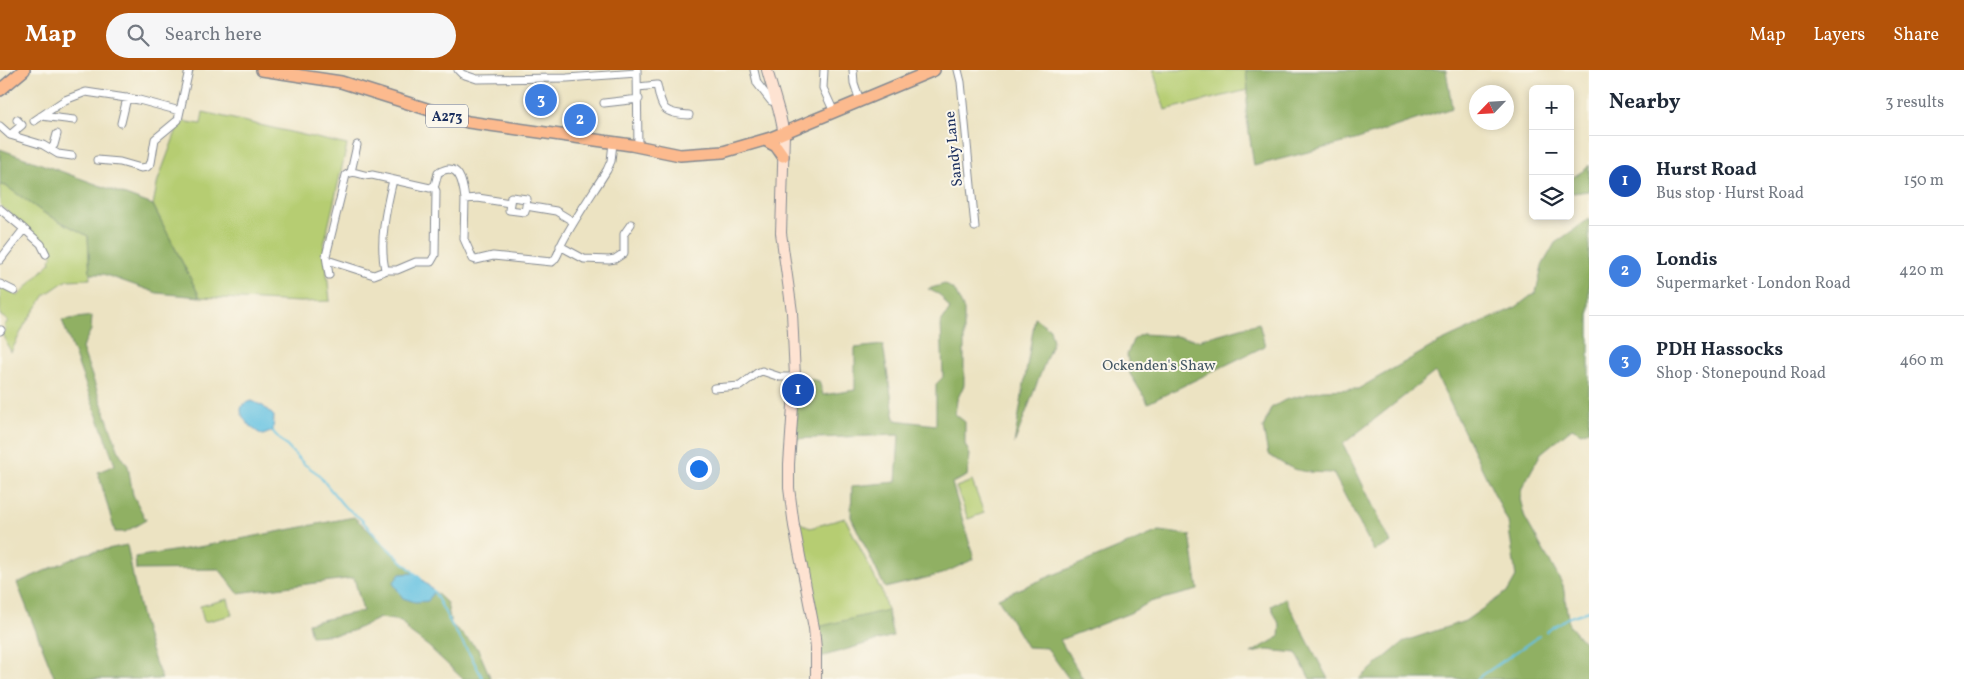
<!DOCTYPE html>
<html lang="en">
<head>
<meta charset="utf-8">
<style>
	:root { --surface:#fff; --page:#f6f6f7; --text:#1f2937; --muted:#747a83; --line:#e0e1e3; --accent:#b45309 }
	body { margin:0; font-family:Vollkorn,serif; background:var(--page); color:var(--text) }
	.controls { position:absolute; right:15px; top:15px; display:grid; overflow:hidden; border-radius:8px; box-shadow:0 2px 8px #0003 }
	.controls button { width:45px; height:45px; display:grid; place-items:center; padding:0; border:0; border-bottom:1px solid var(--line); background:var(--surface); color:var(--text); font:25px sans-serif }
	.compass { position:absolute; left:1469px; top:15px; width:45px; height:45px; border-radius:50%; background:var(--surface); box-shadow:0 2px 8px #0003; rotate:245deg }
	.you { position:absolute; left:698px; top:398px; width:18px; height:18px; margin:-12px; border:4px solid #fff; border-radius:50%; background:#1a73e8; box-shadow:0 0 0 8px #1a73e833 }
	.badge { display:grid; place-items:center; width:32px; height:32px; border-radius:50%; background:var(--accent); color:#fff; font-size:16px; font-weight:700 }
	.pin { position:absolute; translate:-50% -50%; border:2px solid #fff; box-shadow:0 1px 5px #0006 }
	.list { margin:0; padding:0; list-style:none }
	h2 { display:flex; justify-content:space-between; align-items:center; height:65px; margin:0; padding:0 20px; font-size:21px }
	h2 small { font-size:16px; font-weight:400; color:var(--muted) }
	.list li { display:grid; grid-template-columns:32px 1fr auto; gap:15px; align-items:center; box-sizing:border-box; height:90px; padding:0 20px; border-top:1px solid var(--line) }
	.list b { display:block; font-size:19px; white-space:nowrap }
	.list p { margin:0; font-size:16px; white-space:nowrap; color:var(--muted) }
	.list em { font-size:16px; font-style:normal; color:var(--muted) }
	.icon { flex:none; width:28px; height:28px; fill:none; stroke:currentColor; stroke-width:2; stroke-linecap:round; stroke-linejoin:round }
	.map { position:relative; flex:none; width:1589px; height:609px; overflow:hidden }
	header { display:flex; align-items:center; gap:30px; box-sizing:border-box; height:70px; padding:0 25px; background:var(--accent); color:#fff }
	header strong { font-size:24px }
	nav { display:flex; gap:28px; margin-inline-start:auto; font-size:18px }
	.search { width:350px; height:45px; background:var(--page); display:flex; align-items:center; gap:12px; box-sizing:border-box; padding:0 18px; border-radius:28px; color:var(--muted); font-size:19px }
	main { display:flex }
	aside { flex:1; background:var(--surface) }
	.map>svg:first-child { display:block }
	.green { fill:#b6cd72; stroke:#687e68 }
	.forest { fill:#90b064; stroke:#567061 }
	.water { fill:#63c1e1; stroke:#3f78a0 }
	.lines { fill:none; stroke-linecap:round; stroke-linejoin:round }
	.stream { stroke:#63c1e1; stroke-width:2 }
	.minor-casing { stroke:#848990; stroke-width:9 }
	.secondary-casing { stroke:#848990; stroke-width:12 }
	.primary-casing { stroke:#848990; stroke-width:14 }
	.minor { stroke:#fff; stroke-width:7 }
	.secondary { stroke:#fee3d2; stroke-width:10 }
	.primary { stroke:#fcba8e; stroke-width:11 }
	.labels { text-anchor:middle; stroke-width:4; stroke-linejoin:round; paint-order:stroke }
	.shield { fill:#fbf7ec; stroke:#5e6b89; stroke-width:1 }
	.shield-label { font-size:14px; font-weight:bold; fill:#1b2f5e }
	.street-label { font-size:15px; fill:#1b2f5e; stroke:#fbf7ec }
	.park-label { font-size:15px; fill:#425663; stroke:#fbf7ec }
</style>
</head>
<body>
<header>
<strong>Map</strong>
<div class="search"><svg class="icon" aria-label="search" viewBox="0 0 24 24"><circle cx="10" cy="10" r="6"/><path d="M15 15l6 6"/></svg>Search here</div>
<nav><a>Map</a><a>Layers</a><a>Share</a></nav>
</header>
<main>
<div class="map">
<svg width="1589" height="609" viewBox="0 0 1589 609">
	<rect width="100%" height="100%" fill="#fbf7ec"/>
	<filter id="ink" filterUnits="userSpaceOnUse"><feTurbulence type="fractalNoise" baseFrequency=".02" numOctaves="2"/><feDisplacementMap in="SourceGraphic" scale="10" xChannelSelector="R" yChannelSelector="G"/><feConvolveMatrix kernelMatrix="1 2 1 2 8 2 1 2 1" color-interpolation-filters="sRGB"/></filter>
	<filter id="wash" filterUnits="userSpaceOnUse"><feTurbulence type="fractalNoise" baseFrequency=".0096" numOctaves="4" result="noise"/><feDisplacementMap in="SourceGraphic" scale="20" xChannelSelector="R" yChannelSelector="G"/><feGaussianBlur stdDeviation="1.12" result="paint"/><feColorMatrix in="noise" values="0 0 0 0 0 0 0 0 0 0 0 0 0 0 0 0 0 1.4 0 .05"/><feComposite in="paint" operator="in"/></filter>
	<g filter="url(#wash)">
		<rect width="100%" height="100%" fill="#ece3c2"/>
		<!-- green -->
		<path class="green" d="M1153 0H1246L1248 20 1165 40Z
			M203 42 347 75 324 175 330 231 300 232 200 227 153 135 158 110 180 51 201 54Z
			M0 115 6 116 44 143 88 166 90 209 67 210 45 225 25 254 11 282 2 264 6 260 4 256 8 251 0 245V216L18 226 51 192 50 189 53 186 47 181 44 172 0 135Z
			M972 411 984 443 968 449 956 417Z
			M845 448 882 522 891 555 820 572 813 520 803 490 795 450 810 458Z
			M228 529 232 545 204 552 200 536Z"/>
		<!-- forest -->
		<path class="forest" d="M1246 0H1446L1452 38 1355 70 1254 96 1246 42 1248 20Z
			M0 79 153 135 200 227 157 223 103 204H90L88 166 44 143 6 116 0 115Z
			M1589 95V121L1573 123 1570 120V109L1586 99Z
			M1589 149V360L1581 363 1572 358 1541 383 1522 418 1520 429 1525 448 1563 515 1569 555 1589 578V609H1359L1405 571 1465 551 1508 521 1516 507 1508 452 1435 302 1343 374 1391 473 1374 481 1333 403C1301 402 1295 403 1268 384L1263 358 1271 338 1285 330 1322 320 1358 319 1436 274 1516 237 1536 222 1542 196 1555 173Z
			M945 214 955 221 964 240V315L957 330 955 344 965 352V374L970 385 967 406 952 413 974 489 942 504 885 518 851 447 852 416 896 412 899 365 790 369 788 305 819 311 823 325 855 320V278L883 275 895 350 936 355V314L943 307 941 252 950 239 940 225 928 219Z
			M92 246 91 260 82 278 119 382 128 396 133 425 146 450 125 462H115L98 402 115 395 62 250Z
			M1035 248 1050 259 1053 271 1014 374Z
			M1259 253 1265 276 1148 333 1130 304 1127 285 1133 270 1142 264 1176 266 1198 270Z
			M354 447 447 533 451 554 478 579 491 609H463L428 576 409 562 401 551 380 548 352 561 339 564 311 566 308 553 363 541 354 508 238 523 219 499 136 500 135 487 204 476Z
			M1159 461 1190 465 1198 520 1150 532 1130 543 1060 570 1083 609H1069L1047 578 1027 577 998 528Z
			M127 475C136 521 143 566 162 609H55L17 513 83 484Z
			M1285 528 1328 609H1310L1296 583 1267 580 1251 583 1279 567 1280 556 1271 536Z
			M887 540 893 566 817 588 814 558Z"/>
		<!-- water -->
		<path class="water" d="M252 331 263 336 274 346 273 361 263 365C251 360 227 336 252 331Z
			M415 503 434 521 428 531 415 532 403 528 393 513 400 504Z"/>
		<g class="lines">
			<!-- stream -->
			<path class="stream" d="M273 361 274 363 304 394 317 403 343 435 361 449 380 471 421 509
				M433 520 451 554 472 588 483 609
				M1546 562 1567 548 1589 541
				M1477 609 1539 566"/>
		</g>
	</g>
	<g filter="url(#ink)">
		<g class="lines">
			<defs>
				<path id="minor" d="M458 0 462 4 477 9 567 8 637 3
					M637 0 638 77
					M754 0 757 13 771 31 777 32
					M824 0 823 18 834 42
					M853 0 854 13 860 31
					M958 0 961 12 975 157
					M638 17 657 15C662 40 663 43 689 45
					M604 33 639 29
					M41 46 74 50
					M34 51 65 30 86 22 139 30 180 41 189 0
					M121 53 127 28
					M0 56 10 65 22 55 17 50
					M10 65 43 75 58 84 72 86
					M51 79 54 75 57 64
					M97 90 120 92 141 98 147 97 151 93 155 69 178 50 180 41
					M351 102 357 75
					M511 127 527 129 525 142 509 140Z
					M465 129 464 169 473 189 476 190 493 186 552 192C559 187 559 178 563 171 576 147 592 124 607 100L611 91 613 73
					M526 136 556 141 574 152
					M0 139 24 159 0 190
					M24 159 41 174 46 184
					M560 176 584 189 609 190 615 189 624 183V164L631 154
					M327 190 374 205 387 200H397L416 192H431L435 185 436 121 434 117
					M385 200C379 171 386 139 393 110
					M329 205 326 186 346 105C355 98 363 108 372 105L430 118 435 115 438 103C459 90 463 113 465 129L478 128 510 133
					M0 214 14 221
					M0 261 1 260
					M714 318 740 316 757 303 762 301 780 307H795"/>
				<path id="secondary" d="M767 0 780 45 784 64 781 163 792 242 795 307 789 394V418L794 456 814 558 816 579V609"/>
				<path id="primary" d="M262 0 341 12 468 52 631 75 680 85 723 82 771 68 934 0
					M0 20 24 0
					M765 70 776 76 783 86"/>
			</defs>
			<!-- minor casing -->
			<use href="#minor" class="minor-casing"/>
			<!-- secondary casing -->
			<use href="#secondary" class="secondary-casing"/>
			<!-- primary casing -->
			<use href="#primary" class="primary-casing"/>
			<!-- minor -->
			<use href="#minor" class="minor"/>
			<!-- secondary -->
			<use href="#secondary" class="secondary"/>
			<!-- primary -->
			<use href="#primary" class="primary"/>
		</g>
	</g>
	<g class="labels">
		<!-- shield labels -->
		<rect class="shield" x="426" y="34.5" width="42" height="23" rx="4"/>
		<g class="shield-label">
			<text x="447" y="51">A273</text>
		</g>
		<!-- street labels -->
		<g class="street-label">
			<text transform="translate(953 79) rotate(-96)" y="5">Sandy Lane</text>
		</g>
		<!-- park labels -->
		<g class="park-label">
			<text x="1159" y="300">Ockenden's Shaw</text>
		</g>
	</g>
</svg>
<div class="controls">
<button>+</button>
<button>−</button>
<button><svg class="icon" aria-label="layers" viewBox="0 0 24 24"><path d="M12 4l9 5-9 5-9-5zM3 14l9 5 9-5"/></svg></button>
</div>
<svg class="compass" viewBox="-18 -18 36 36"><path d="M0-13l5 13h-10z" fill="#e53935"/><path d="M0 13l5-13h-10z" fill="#747a83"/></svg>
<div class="you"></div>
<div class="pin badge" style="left:798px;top:320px;background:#1a4fb4">1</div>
<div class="pin badge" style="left:580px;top:50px;background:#3f7fe0">2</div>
<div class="pin badge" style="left:541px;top:30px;background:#3f7fe0">3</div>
</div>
<aside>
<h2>Nearby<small>3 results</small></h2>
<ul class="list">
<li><span class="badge" style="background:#1a4fb4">1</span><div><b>Hurst Road</b><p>Bus stop · Hurst Road</p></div><em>150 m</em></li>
<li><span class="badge" style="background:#3f7fe0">2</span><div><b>Londis</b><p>Supermarket · London Road</p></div><em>420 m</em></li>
<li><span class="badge" style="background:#3f7fe0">3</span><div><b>PDH Hassocks</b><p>Shop · Stonepound Road</p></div><em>460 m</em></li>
</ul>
</aside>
</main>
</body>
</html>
